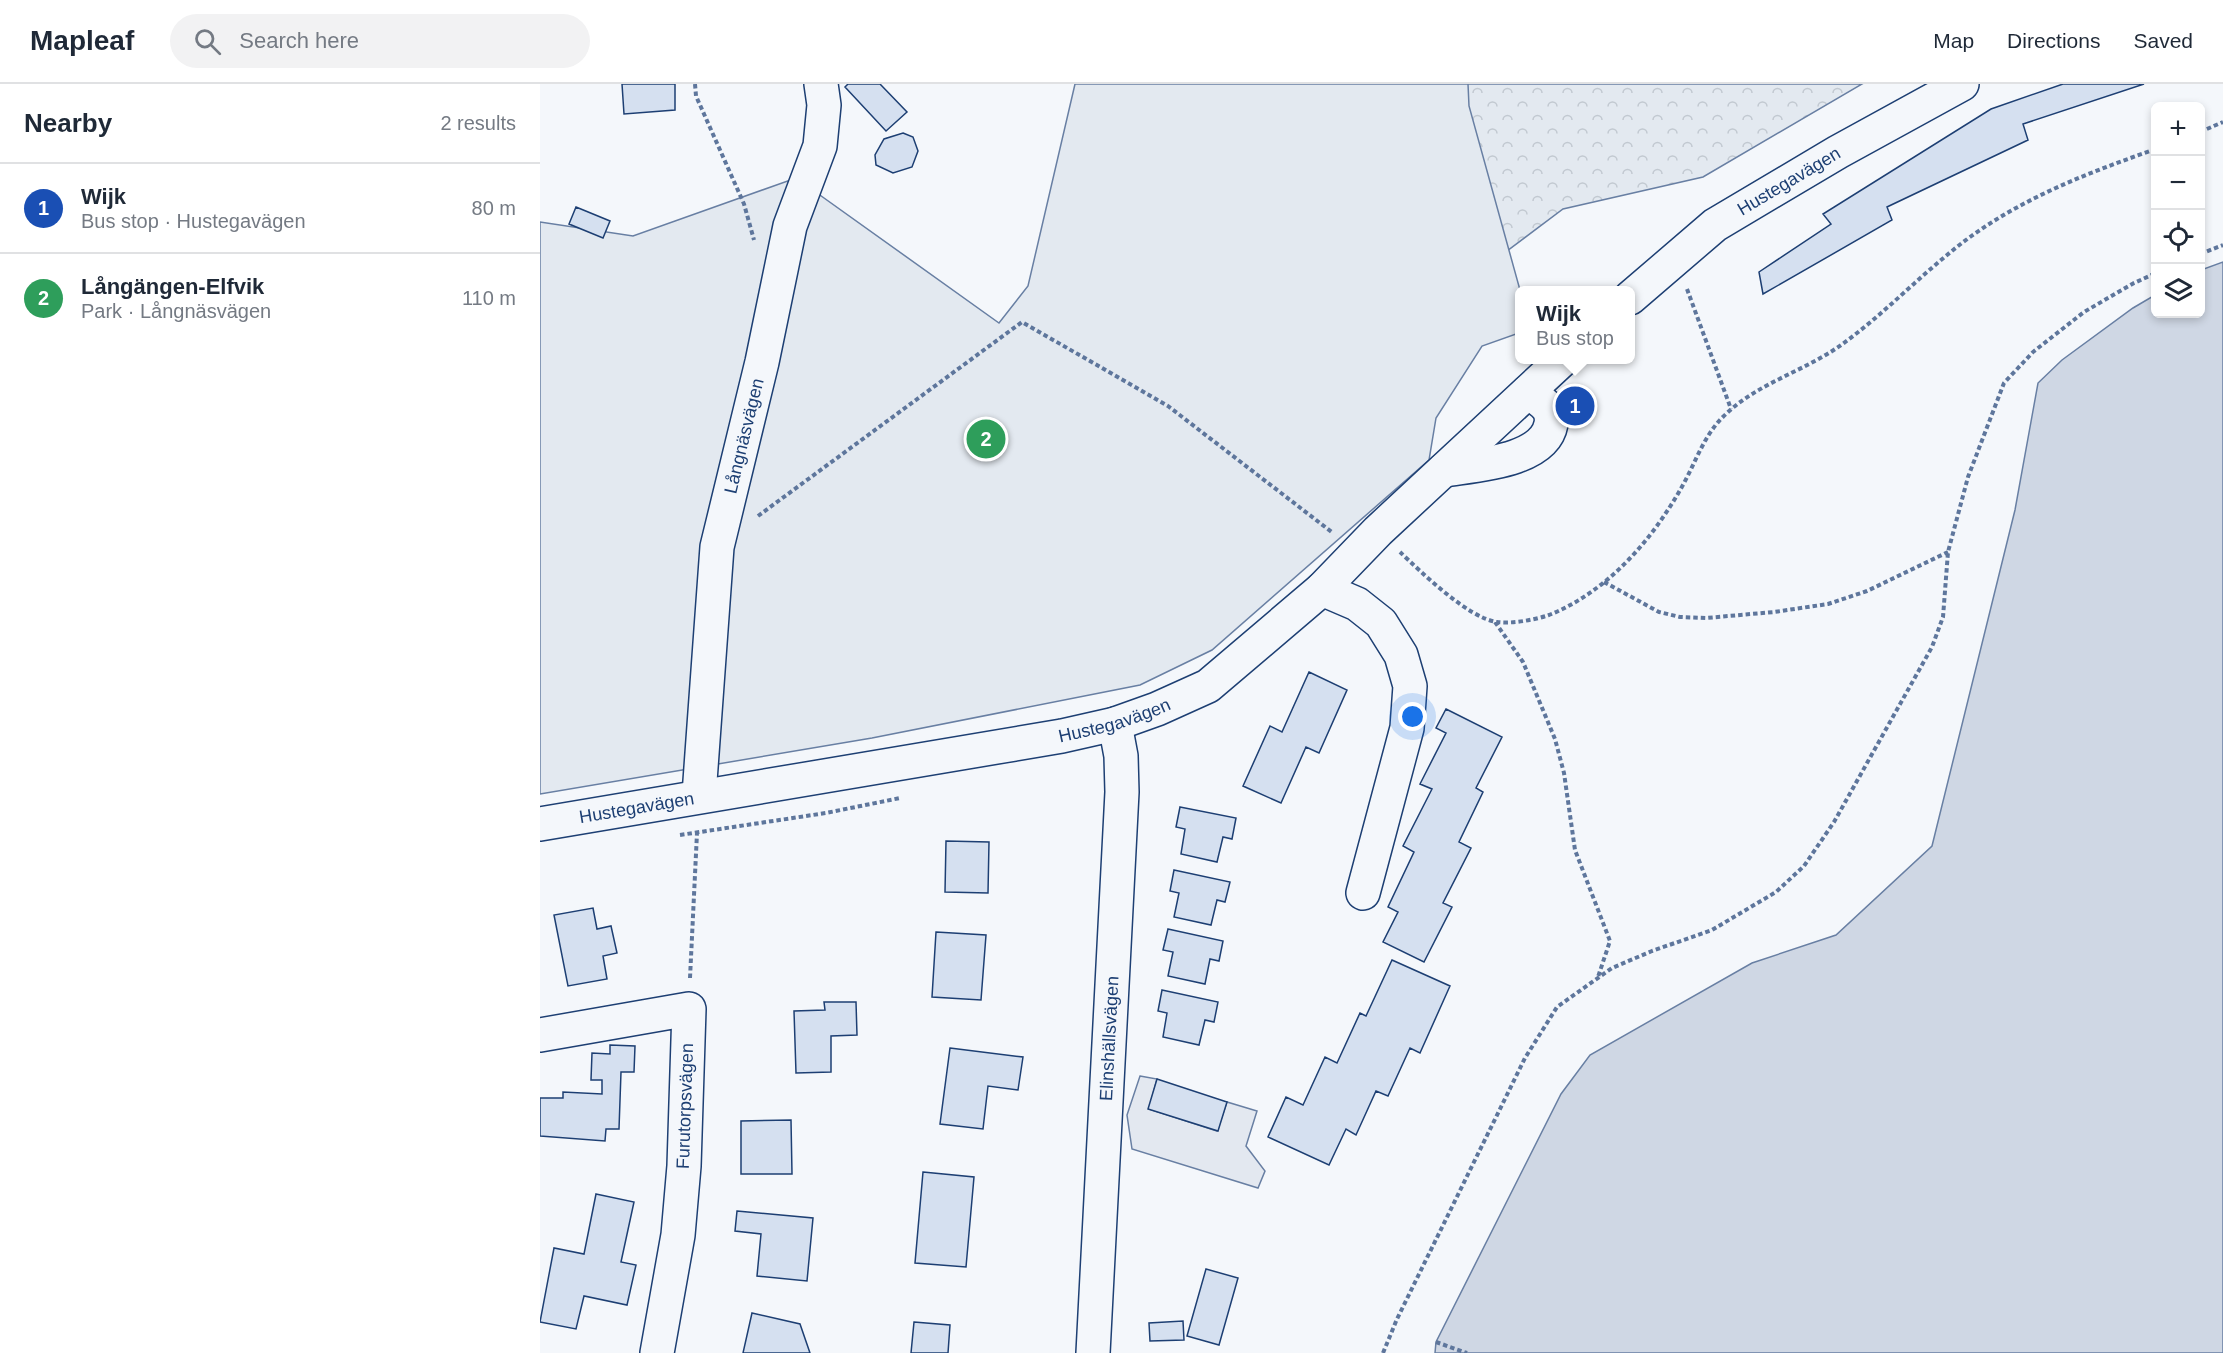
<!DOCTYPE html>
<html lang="en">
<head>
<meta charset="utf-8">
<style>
	:root { --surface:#fff; --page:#f2f2f3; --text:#1f2937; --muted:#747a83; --line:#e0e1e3; --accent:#c62828 }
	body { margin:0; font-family:Arial,sans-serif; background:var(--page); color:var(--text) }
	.controls { position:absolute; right:18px; top:18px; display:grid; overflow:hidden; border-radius:9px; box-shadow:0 3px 9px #0003 }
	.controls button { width:54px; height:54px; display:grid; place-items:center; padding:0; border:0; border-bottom:2px solid var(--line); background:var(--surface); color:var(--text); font:30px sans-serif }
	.you { position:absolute; left:873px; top:633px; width:21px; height:21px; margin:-15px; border:4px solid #fff; border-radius:50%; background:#1a73e8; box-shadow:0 0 0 9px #1a73e833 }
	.badge { display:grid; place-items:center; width:39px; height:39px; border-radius:50%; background:var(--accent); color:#fff; font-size:20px; font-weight:700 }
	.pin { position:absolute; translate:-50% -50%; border:3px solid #fff; box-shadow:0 2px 6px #0006 }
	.popup { position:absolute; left:975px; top:202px; width:120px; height:78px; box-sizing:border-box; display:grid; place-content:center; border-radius:9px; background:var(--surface); filter:drop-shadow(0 2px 4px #0005); font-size:20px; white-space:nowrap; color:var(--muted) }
	.popup b { font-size:22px; color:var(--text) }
	.popup::after { content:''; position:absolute; left:50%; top:100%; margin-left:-12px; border:12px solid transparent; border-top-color:var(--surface) }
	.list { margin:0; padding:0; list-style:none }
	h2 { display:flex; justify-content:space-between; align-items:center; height:78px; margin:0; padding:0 24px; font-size:26px }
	h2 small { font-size:20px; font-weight:400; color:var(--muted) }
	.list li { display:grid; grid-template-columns:39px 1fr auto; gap:18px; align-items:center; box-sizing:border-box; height:90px; padding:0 24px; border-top:2px solid var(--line) }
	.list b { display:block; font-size:22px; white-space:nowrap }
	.list p { margin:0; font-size:20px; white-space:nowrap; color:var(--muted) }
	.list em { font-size:20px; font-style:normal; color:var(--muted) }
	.icon { flex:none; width:33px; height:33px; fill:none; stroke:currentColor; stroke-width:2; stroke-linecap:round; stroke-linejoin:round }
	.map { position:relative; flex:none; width:1683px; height:1269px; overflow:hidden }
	header { display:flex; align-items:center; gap:36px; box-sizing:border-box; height:84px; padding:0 30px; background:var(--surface); border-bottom:2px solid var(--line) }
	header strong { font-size:28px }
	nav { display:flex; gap:33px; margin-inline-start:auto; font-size:21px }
	.search { width:420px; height:54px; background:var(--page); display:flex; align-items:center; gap:15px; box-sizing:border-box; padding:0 21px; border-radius:33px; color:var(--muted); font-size:22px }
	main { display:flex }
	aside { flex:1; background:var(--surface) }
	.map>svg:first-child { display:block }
	.forest { fill:url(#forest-crowns); stroke:#687fa3; stroke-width:1.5 }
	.park { fill:#e3e9f0; stroke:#687fa3; stroke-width:1.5 }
	.parking { fill:#e3e8f0; stroke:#687fa3; stroke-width:1.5 }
	.water { fill:#cfd7e4; stroke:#687fa3; stroke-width:1.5 }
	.building { fill:#d5e0f0; stroke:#1d3f73; stroke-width:1.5 }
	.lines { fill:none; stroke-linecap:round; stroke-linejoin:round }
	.minor-casing { stroke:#1d3f73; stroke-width:36 }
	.path { stroke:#5e769c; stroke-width:4; stroke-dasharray:4.5 3; stroke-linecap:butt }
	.minor { stroke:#f4f7fb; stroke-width:33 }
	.labels { text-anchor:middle; stroke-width:4.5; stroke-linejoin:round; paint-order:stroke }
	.street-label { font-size:18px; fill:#1d3f73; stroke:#f4f7fb }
</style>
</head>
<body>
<header>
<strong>Mapleaf</strong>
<div class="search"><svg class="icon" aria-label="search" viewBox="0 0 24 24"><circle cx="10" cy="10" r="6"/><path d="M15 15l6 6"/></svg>Search here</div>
<nav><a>Map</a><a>Directions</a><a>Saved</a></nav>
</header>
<main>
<aside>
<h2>Nearby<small>2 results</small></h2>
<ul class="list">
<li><span class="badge" style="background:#1a4fb4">1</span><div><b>Wijk</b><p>Bus stop · Hustegavägen</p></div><em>80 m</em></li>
<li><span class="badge" style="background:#2e9e5b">2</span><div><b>Långängen-Elfvik</b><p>Park · Långnäsvägen</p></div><em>110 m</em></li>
</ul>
</aside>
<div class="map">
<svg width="1683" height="1269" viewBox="0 0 1683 1269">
	<defs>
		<pattern id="forest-crowns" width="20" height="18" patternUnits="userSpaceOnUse" patternTransform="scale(1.5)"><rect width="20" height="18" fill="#e3e9f0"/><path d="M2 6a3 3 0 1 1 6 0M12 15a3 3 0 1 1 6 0" fill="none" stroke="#c2c9d1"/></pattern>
	</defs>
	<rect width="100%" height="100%" fill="#f4f7fb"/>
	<!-- forest -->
	<path class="forest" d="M870 0H1322L1163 93 1023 125 939 188Z"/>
	<!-- park -->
	<path class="park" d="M535 0H928L929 22 980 206 979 249 942 262 896 334 889 376 672 566 600 601 332 654 0 710V138L93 152 256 94 459 239 488 202Z"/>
	<!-- parking -->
	<path class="parking" d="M600 992 617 995 609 1025 677 1047 687 1018 717 1027 706 1062 725 1087 718 1104 592 1065 587 1031Z"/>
	<!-- water -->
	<path class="water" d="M1683 178V1269H895L896 1258 1021 1010 1050 971 1212 879 1296 851 1392 762 1475 426 1498 299 1522 276 1593 224 1615 211 1616 230H1660L1661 186Z"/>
	<!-- building -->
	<path class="building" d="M82 0H135V26L84 30Z
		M308 0H340L367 28 346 47 305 3Z
		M1523 0H1604L1483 40 1488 56 1347 123 1352 136 1223 210 1219 188 1291 140 1283 130 1451 25Z
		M363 49 373 53 378 67 372 83 353 89 336 81 335 71 344 55Z
		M36 123 70 137 63 154 29 140Z
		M769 588 807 606 779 669 766 663 741 719 703 702 730 642 742 648Z
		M906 625 962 653 936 704 943 708 919 758 931 764 903 819 912 823 884 878 843 858 858 828 848 823 874 768 863 762 892 705 880 700 906 649 896 644Z
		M640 723 696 734 692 755 683 753 677 778 641 770 645 745 636 743Z
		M406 757 449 758 448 809 405 808Z
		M634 786 690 798 685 818 677 816 671 841 634 833 639 809 630 807Z
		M53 824 57 845 71 842 77 869 63 872 67 895 28 902 14 831Z
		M628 845 683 857 679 877 670 875 665 900 628 892 633 868 623 866Z
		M396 848 446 851 441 916 392 913Z
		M852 876 910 902 880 969 870 964 848 1012 836 1007 816 1051 806 1045 789 1081 728 1053 746 1013 763 1021 785 973 797 979 820 929 826 932Z
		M622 906 678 918 674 938 665 936 659 961 623 953 627 929 618 927Z
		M284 918H316L317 951 291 952V988L256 989 254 927 285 926Z
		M70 961 95 962 94 988H81L79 1045H66L65 1057 0 1052V1014H23V1008L62 1010V996H51L52 969 70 970Z
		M410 964 483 973 478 1006 448 1002 443 1045 400 1040Z
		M617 995 687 1018 678 1047 608 1025Z
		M251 1036 252 1090H201V1037Z
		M383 1088 434 1093 426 1183 375 1179Z
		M56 1110 94 1118 81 1178 96 1181 87 1221 44 1212 36 1245 0 1238 14 1164 44 1170Z
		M197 1127 273 1134 267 1197 217 1192 221 1150 195 1147Z
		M666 1185 698 1194 679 1261 647 1252Z
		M212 1229 260 1240 270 1269H203Z
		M643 1237 644 1256 610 1257 609 1239Z
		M374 1238 410 1241 408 1269H371Z"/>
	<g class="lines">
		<defs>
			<g id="minor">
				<path id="s1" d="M1090 214 1175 141 1298 68 1422 0"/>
				<path d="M904 386C934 381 1004 378 1011 340 1012 334 1011 328 1007 323 1002 317 994 312 988 308"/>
				<path d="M782 505 817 520 841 539 861 571 870 602 867 644 823 809"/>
				<path id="s2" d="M159 711 177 463 222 278 250 142 280 62 284 21 281 0"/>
				<path id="s3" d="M0 740 522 652 575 640 617 625 668 602 782 505 838 447 1022 276"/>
				<path d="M0 951 149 925 144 1082 138 1151 117 1269"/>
				<path id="s4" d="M553 1269 582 708 581 672 575 640"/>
			</g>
		</defs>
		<!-- minor casing -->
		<use href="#minor" class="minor-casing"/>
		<!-- path -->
		<path class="path" d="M155 0 156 12 204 120 214 156
			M1660 48 1683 38
			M1660 170 1683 161
			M1147 205 1191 325
			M218 432 482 238 628 322 793 449
			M860 468C881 488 928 534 957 538 972 540 994 536 1009 531 1069 507 1114 454 1144 399 1157 375 1165 349 1186 330 1218 299 1265 287 1301 261 1346 229 1385 186 1430 153 1487 112 1550 88 1616 65
			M1064 498 1119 528 1140 533 1166 534 1234 528 1288 520 1327 507 1408 468
			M955 538 983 578 1015 655 1024 689 1035 766 1070 857 1058 893
			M140 751 286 729 360 714
			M150 894 157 749
			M896 1258 927 1269
			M843 1269 857 1235 985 974 1017 923 1072 884 1112 867 1172 846 1236 808 1264 782 1294 738 1392 563 1403 533 1408 468 1428 393 1464 299 1493 268 1544 228 1594 199 1616 189"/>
		<!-- minor -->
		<use href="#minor" class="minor"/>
	</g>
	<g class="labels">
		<!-- street labels -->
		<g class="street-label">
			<text dy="6" stroke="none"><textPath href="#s1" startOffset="198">Hustegavägen</textPath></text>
			<text dy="6" stroke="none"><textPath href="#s2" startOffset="363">Långnäsvägen</textPath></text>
			<text dy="6" stroke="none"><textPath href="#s3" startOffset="584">Hustegavägen</textPath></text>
			<text dy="6" stroke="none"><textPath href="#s3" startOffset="98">Hustegavägen</textPath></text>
			<text dy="6" stroke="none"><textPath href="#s4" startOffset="315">Elinshällsvägen</textPath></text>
			<text transform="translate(145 1022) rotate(-88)" y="6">Furutorpsvägen</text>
		</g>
	</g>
</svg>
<div class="controls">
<button>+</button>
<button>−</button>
<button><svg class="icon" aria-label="locate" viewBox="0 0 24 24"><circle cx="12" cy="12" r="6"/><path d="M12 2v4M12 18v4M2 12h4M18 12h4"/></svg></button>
<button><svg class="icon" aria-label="layers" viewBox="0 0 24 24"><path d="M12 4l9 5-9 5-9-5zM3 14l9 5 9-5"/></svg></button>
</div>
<div class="you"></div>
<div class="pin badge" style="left:1035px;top:322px;background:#1a4fb4">1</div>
<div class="popup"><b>Wijk</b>Bus stop</div>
<div class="pin badge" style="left:446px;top:355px;background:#2e9e5b">2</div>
</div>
</main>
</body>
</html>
